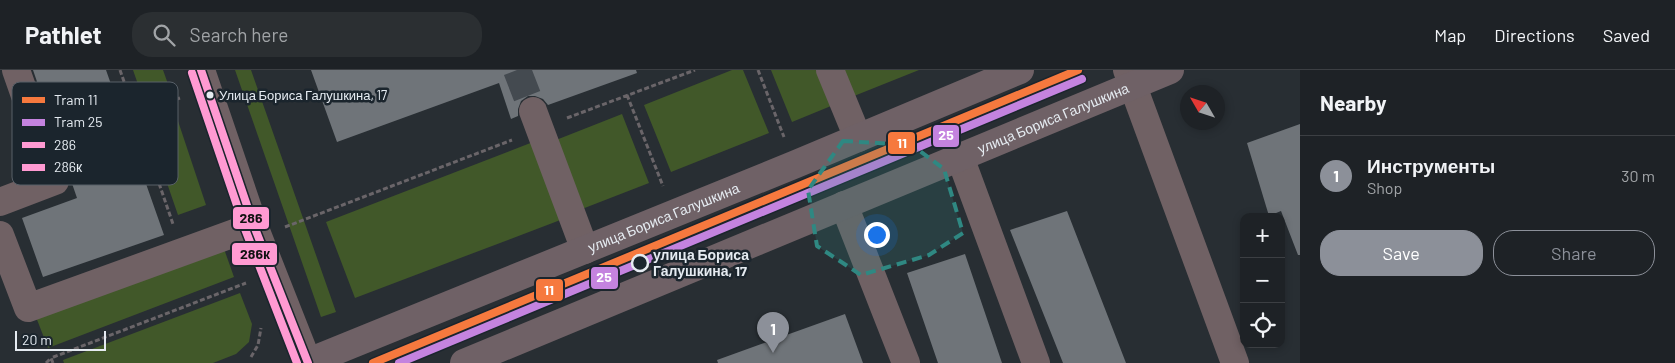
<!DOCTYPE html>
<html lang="en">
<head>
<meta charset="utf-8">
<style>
	:root { --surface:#1e2226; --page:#2b2f32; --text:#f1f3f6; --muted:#a1a4a7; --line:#3c3f43; --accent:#8c9099 }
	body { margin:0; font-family:Barlow,sans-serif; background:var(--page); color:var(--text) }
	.controls { position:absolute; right:15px; bottom:15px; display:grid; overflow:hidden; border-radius:10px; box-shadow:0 2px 8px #0003 }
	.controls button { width:45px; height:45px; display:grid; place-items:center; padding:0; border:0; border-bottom:1px solid var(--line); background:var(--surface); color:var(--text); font:25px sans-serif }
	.compass { position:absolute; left:1180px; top:15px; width:45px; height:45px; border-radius:50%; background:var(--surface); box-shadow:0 2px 8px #0003; rotate:309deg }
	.scale { position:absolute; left:15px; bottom:12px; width:91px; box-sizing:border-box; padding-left:5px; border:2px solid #e5ebf1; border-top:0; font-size:14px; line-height:18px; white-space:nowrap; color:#e5ebf1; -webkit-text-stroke:4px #1b252d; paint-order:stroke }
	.you { position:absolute; left:876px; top:164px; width:18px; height:18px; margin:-12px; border:4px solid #fff; border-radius:50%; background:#1a73e8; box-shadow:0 0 0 8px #1a73e833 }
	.badge { display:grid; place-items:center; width:32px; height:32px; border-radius:50%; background:var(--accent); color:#fff; font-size:16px; font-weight:700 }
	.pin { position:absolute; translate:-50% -41px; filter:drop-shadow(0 1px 2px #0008) }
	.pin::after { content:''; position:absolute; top:26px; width:18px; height:15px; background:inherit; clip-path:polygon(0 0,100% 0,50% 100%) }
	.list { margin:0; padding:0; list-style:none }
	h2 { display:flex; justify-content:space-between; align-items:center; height:65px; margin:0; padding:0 20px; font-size:21px }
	h2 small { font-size:16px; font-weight:400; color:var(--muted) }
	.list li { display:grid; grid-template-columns:32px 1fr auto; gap:15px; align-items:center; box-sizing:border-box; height:80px; padding:0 20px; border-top:1px solid var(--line) }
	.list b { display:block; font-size:19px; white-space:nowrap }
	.list p { margin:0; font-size:16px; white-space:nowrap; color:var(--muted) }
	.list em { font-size:16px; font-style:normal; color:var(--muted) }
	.actions { display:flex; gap:10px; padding:15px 20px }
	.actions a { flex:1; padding:11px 0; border:1px solid var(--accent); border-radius:20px; text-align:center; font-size:18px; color:var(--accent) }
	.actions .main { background:var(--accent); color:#fff }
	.icon { flex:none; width:28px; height:28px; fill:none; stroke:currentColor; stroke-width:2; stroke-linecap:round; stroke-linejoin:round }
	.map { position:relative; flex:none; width:1300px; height:293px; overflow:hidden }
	header { display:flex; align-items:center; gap:30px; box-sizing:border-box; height:70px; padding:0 25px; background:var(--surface); border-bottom:1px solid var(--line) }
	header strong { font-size:24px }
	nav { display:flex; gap:28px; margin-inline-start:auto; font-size:18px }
	.search { width:350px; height:45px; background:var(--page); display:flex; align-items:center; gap:12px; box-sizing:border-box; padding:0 18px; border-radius:20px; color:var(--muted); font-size:19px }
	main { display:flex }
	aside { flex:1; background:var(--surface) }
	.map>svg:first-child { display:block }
	.green { fill:#415829 }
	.building { fill:#6f7479 }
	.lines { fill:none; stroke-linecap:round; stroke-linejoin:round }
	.minor-tunnel { stroke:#444a50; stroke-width:28; stroke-dasharray:28 14; stroke-linecap:butt }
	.path { stroke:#6a6569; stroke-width:3; stroke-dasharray:5 2.5; stroke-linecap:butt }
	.minor { stroke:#706164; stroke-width:28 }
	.major { stroke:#6f6166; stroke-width:28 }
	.bus-1-casing { stroke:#1b252d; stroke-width:11 }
	.bus-2-casing { stroke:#1b252d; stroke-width:11 }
	.bus-1 { stroke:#ff9ad2; stroke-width:8 }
	.bus-2 { stroke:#ff9ad2; stroke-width:8 }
	.tram-1-casing { stroke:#1b252d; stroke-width:11 }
	.tram-2-casing { stroke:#1b252d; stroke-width:11 }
	.tram-1 { stroke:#f6793e; stroke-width:8 }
	.tram-2 { stroke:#c483df; stroke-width:8 }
	.marked { fill:#2f8882; fill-opacity:0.2; stroke:#2f8882; stroke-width:4; stroke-dasharray:10 6; stroke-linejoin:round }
	.bus-dot { fill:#e5ebf1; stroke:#1b252d; stroke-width:2 }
	.stop-dot { fill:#1b252d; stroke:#e5ebf1; stroke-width:2.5 }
	.labels { text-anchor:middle; stroke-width:5; stroke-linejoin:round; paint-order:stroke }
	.bus-label { font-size:13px; fill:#e5ebf1; stroke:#1b252d; text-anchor:start }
	.street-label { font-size:14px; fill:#e5ebf1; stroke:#1b252d }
	.stop-label { font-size:14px; font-weight:bold; fill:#e5ebf1; stroke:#1b252d; text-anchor:start }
	.key { fill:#1b252d; stroke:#586068; stroke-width:1 }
	.key-label { font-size:14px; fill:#e5ebf1 }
	.line-badge { stroke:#1b252d; stroke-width:2 }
	.badge-label { font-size:14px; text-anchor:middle; font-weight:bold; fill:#fff }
	.pale-badge-label { font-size:14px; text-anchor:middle; font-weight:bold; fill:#111 }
</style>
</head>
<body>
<header>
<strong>Pathlet</strong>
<div class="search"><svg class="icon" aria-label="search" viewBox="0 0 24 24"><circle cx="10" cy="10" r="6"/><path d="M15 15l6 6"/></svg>Search here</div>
<nav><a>Map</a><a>Directions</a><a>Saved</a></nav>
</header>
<main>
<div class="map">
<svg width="1300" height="293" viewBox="0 0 1300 293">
	<rect width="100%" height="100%" fill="#282e33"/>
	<!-- green -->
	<path class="green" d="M133 0H163L168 14 141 23Z
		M235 0H251L336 242 321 247Z
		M732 0H743L769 63 671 102 644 35Z
		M771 0H816L831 36 792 52Z
		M843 0H919L854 26Z
		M622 44 649 113 582 139 556 70Z
		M178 51 206 135 178 145 149 61Z
		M533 72 563 149 355 228 326 152Z
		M223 176 234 207 48 278 36 247Z
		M240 223 252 254 249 272 236 284 213 293H64L63 290Z"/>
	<!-- building -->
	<path class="building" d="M33 0H106L164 165 43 207 22 148 77 128Z
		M311 0H636L637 3 548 35 543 29 535 26H528L521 31 518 39V46L511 49 499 13 337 72Z
		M1300 54V185H1298L1281 141 1269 146 1247 73Z
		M1067 141 1126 293H1063L1010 160Z
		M965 184 1002 293H938L907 203Z
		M845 244 863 293H718L717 290Z"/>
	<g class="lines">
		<!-- minor-tunnel -->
		<path class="minor-tunnel" d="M517 0 533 41"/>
		<!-- path -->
		<path class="path" d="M120 0 173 154
			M758 0 784 67
			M627 25 663 116
			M135 43 180 28
			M567 48 695 0
			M285 157 512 70
			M251 287 258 275 261 258
			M46 293 51 288
			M53 293 51 288 246 213"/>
		<!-- minor -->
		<path class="minor" d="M201 0 254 156 308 293
			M830 0 858 68
			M1127 0 1235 293
			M533 41 585 180
			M960 87 1036 293
			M0 132 55 111 16 0
			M844 135 906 293
			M0 165 28 238 254 156"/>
		<!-- major -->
		<g class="major">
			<path id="s1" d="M306 293 796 94 1020 0"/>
			<path id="s2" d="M464 293 1170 0"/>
		</g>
		<defs>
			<path id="bus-1" d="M201 0 254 156 308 293"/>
			<path id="bus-2" d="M192 3 245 159 297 293"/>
		</defs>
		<!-- bus-1 casing -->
		<use href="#bus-1" class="bus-1-casing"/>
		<!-- bus-2 casing -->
		<use href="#bus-2" class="bus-2-casing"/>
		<!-- bus-1 -->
		<use href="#bus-1" class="bus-1"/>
		<!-- bus-2 -->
		<use href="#bus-2" class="bus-2"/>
		<defs>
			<path id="tram-1" d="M373 293 1078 0"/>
			<path id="tram-2" d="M399 293 1082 9"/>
		</defs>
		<!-- tram-1 casing -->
		<use href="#tram-1" class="tram-1-casing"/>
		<!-- tram-2 casing -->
		<use href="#tram-2" class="tram-2-casing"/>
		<!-- tram-1 -->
		<use href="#tram-1" class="tram-1"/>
		<!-- tram-2 -->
		<use href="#tram-2" class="tram-2"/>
	</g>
	<!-- marked area -->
	<path class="marked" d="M843 71 912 75 944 99 963 163 929 185 861 205 817 176 808 120Z"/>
	<!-- markers -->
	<circle class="bus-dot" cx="210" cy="25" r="4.5"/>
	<circle class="stop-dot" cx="640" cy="193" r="8"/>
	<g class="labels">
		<!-- bus labels -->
		<g class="bus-label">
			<text x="219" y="30">Улица Бориса Галушкина, 17</text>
		</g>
		<!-- street labels -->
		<g class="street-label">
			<text dy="5" stroke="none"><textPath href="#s2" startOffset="638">улица Бориса Галушкина</textPath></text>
			<text dy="5" stroke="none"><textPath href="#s1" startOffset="386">улица Бориса Галушкина</textPath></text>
		</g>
		<!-- stop labels -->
		<g class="stop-label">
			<text x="653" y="190">улица Бориса<tspan x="653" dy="16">Галушкина, 17</tspan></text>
		</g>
	</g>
	<!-- legend -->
	<rect x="12" y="12" width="166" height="103" rx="8" class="key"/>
	<rect x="22" y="27" width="23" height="6" fill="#f6793e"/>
	<rect x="22" y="49" width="23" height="7" fill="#c483df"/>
	<rect x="22" y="72" width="23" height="6" fill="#ff9ad2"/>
	<rect x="22" y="94" width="23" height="7" fill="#ff9ad2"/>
	<g class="key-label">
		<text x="54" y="35">Tram 11</text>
		<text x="54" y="57">Tram 25</text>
		<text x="54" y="80">286</text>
		<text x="54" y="102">286к</text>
	</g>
	<g class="line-badge">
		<rect x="932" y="54" width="28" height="24" rx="5" fill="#c483df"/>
		<rect x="887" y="61" width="29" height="24" rx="5" fill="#f6793e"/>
		<rect x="232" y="136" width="38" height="24" rx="5" fill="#ff9ad2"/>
		<rect x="231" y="172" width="47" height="24" rx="5" fill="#ff9ad2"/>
		<rect x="590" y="196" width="29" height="24" rx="5" fill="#c483df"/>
		<rect x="535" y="208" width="29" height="24" rx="5" fill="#f6793e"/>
	</g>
	<g class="badge-label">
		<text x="946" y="70">25</text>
		<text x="902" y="78">11</text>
		<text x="604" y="212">25</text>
		<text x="549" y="225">11</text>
	</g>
	<g class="pale-badge-label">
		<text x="251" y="153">286</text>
		<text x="255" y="189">286к</text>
	</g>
</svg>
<div class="controls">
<button>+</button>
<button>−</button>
<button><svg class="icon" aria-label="locate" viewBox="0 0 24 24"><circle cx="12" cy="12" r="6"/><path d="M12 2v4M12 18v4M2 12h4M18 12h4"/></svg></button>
</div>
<svg class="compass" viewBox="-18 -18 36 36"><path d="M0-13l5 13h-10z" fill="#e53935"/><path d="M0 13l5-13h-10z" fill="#a1a4a7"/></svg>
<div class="scale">20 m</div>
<div class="you"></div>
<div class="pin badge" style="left:773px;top:283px">1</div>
</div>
<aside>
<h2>Nearby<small></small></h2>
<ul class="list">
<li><span class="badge">1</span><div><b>Инструменты</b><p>Shop</p></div><em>30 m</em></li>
</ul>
<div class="actions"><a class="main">Save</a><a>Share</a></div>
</aside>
</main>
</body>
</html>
